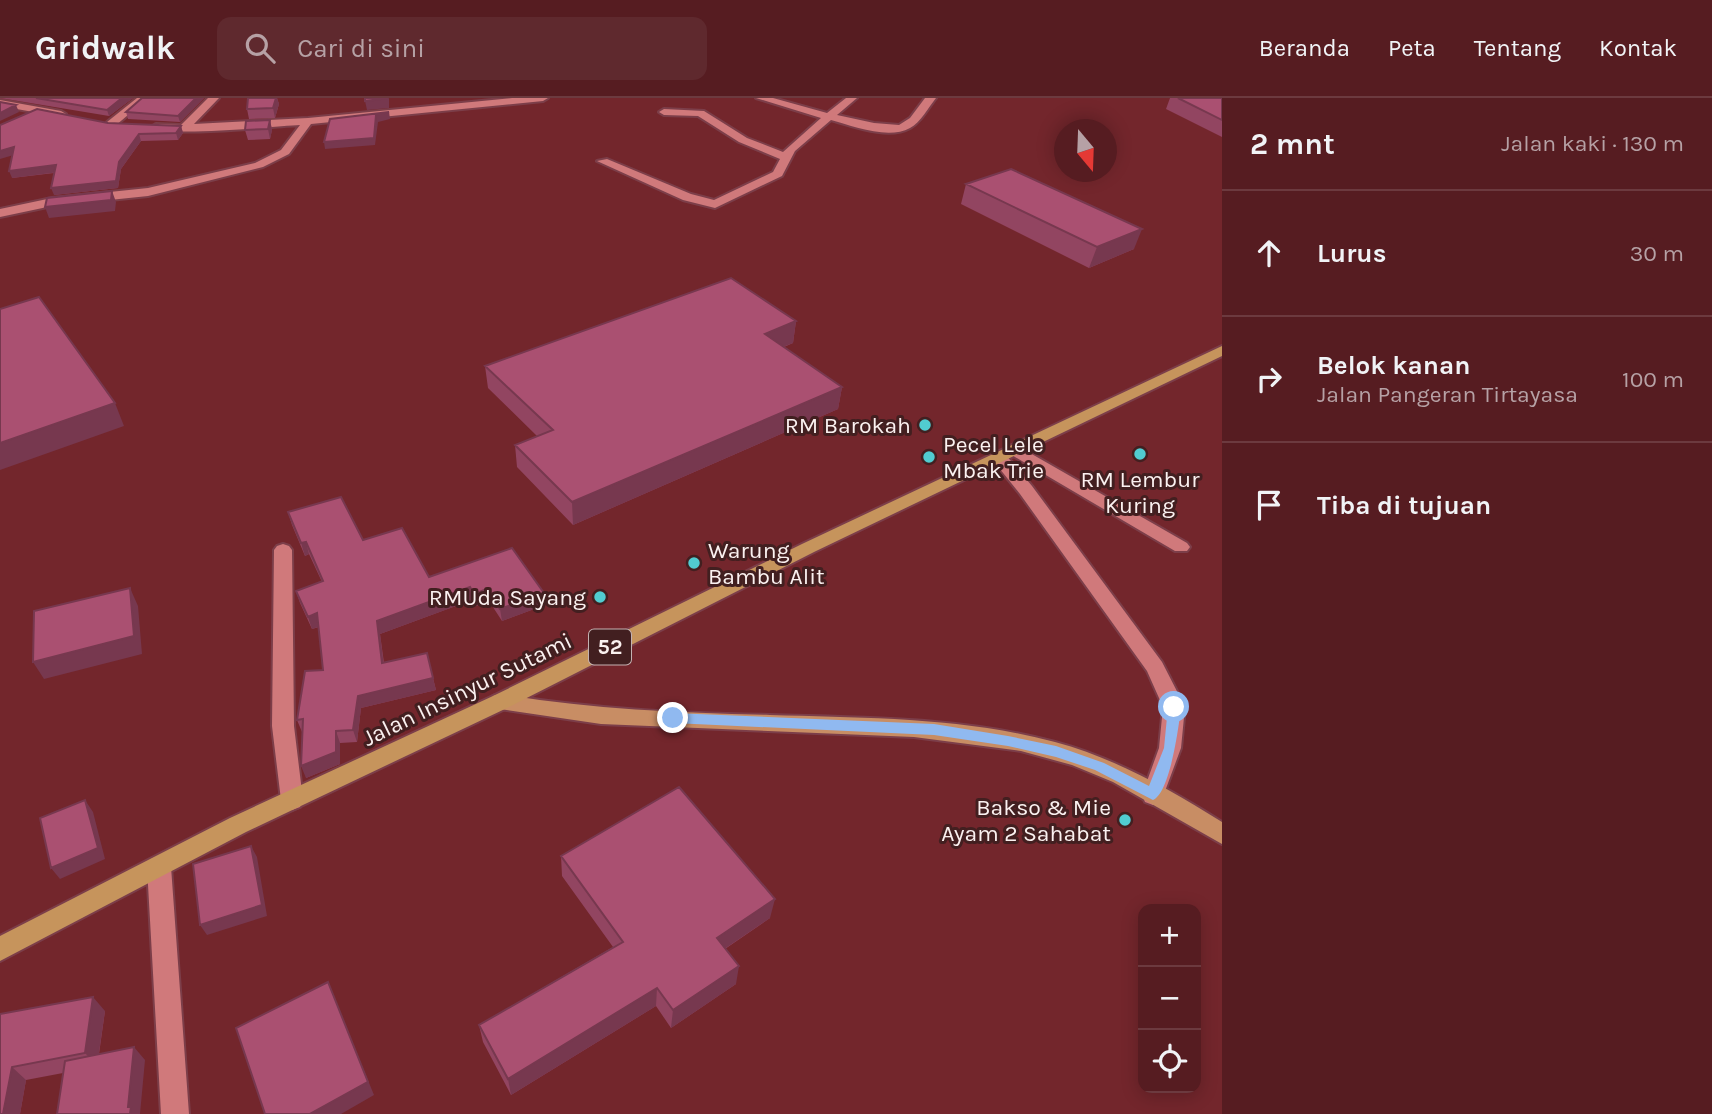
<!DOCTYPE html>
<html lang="id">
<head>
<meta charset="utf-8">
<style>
	:root { --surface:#561c21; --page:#5f292e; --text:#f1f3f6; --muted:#b6a1a5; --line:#6c3a3f }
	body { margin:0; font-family:Karla,sans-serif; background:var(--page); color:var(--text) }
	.controls { position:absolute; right:21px; bottom:21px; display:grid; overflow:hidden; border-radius:14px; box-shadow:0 4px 18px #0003 }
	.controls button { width:63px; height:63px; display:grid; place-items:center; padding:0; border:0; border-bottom:2px solid var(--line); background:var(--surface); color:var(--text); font:35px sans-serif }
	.compass { position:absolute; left:1054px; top:21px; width:63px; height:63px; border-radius:50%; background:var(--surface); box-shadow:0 4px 18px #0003; rotate:161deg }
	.stop { position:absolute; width:21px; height:21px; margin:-16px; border:5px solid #90b9f0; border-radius:50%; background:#fff }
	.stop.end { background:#90b9f0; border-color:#fff; box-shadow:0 2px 7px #0008 }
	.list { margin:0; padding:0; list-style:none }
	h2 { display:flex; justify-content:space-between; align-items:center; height:91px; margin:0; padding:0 28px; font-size:30px }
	h2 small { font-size:23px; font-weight:400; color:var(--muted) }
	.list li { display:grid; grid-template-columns:46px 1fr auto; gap:21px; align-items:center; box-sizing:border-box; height:126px; padding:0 28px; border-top:2px solid var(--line) }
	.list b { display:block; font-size:26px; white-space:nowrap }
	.list p { margin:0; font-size:23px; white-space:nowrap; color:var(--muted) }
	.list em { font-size:23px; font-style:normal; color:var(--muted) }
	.icon { flex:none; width:38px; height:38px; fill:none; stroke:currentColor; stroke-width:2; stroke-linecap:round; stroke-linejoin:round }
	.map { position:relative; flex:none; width:1222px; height:1016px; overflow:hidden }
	header { display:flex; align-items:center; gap:42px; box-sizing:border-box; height:98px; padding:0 35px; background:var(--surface); border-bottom:2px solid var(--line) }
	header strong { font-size:33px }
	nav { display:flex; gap:38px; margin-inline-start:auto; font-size:24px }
	.search { width:490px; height:63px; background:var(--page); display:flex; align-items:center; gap:18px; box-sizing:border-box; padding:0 24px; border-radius:14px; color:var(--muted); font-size:26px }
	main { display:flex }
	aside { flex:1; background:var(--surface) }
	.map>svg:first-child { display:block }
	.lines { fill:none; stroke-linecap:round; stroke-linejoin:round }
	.minor-casing { stroke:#7c3e49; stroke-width:4 }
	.primary-casing { stroke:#7c3e49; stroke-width:4 }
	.trunk-casing { stroke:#7c3e49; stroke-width:4 }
	.minor { fill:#d0797b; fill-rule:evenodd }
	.primary { fill:#c88d64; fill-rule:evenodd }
	.trunk { fill:#c6945c; fill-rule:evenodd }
	.wall { fill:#924561 }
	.shaded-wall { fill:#77384f }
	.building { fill:#aa5071; stroke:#77384f; stroke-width:2 }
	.route { fill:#90b9f0 }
	.poi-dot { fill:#51ccd1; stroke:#421f20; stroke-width:2.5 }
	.labels { text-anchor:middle; stroke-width:6; stroke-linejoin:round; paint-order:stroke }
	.shield { fill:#421f20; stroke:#c4b2b2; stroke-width:2 }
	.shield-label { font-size:21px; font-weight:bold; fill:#fbf1f0 }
	.poi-label { font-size:23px; fill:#fbf1f0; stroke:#421f20; text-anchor:end }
	.street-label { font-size:23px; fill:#fbf1f0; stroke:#421f20 }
</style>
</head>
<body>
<header>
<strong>Gridwalk</strong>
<div class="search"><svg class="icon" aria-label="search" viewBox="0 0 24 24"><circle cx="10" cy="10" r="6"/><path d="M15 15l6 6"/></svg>Cari di sini</div>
<nav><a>Beranda</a><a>Peta</a><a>Tentang</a><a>Kontak</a></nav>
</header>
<main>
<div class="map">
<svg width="1222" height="1016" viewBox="0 0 1222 1016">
	<rect width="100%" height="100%" fill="#73262c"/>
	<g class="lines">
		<defs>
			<path id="minor" d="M137 0H148L115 28H107V24Z
				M208 0H219L194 26 308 20 512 0H548L543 3 311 26 289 56 263 69 148 98 52 108 0 119V111L52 100 148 90 255 65 281 52 300 27C274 28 166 40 151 29L156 26 181 27Z
				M756 0H773L827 15 846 0H857L837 17 874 25 899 27 910 20 925 0H936C928 10 921 24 910 30 888 42 853 28 831 22L795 53 782 78 715 110 683 102 597 63 607 61 691 96 714 102 773 74 780 61 739 44 698 18 664 17 659 14 664 11 704 13 747 40 783 54 821 20Z
				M0 2 61 13 66 16 61 19 0 8Z
				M1016 347 1187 445 1190 449 1187 453H1175L1010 356 1008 352 1010 348Z
				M999 355 1005 356 1032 388 1162 564 1185 609 1181 650 1161 704 1153 707 1145 704 1142 697 1159 650 1163 609 1147 573 1020 396 991 360Z
				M283 446 289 448 292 452 294 628 303 702 300 709 292 712 284 709 281 702 272 628 274 452 277 448Z
				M159 758 167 761 171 769 189 1016H161L147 769 151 761Z"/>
			<path id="primary" d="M500 596C589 611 679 615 770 617 865 620 962 619 1055 644 1115 660 1169 691 1222 724V746L1113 684 1072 667 1021 653 914 639 601 626 493 610 490 604 493 598Z"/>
			<path id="trunk" d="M1222 248V258L814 454 507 610 246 734 0 863V838L230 720 493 598 802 446Z"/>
		</defs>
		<!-- minor casing -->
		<use href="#minor" class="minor-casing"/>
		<!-- primary casing -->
		<use href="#primary" class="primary-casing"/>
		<!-- trunk casing -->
		<use href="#trunk" class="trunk-casing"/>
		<!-- minor -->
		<use href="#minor" class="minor"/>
		<!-- primary -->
		<use href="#primary" class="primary"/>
		<!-- trunk -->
		<use href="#trunk" class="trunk"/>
	</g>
	<!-- wall -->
	<path class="wall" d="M0 0H133L109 18Z
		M204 0 180 24 128 21 126 14Z
		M248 0H277L279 6 275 20 249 21 247 11Z
		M1170 0H1222V39L1166 11Z
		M270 22 272 32 270 41 248 42 245 32Z
		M108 25 181 28 183 35 178 42 141 43 121 71 118 90 54 97V75L12 80V57Z
		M966 86 1134 151 1089 170 961 106Z
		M796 223 793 245 784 249 842 289 838 311 573 427 517 369 515 347 537 338 488 290 485 268Z
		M288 414 363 442 429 479 544 495 545 507 502 523 489 503 476 508 472 502 380 536 384 565 433 580 436 592 361 610 357 644 340 645V666L306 680 302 634 297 622 323 572 319 529 312 531 300 505 296 493 322 484 309 456 305 458 292 427Z
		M561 758 770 820 725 851 736 886 671 930 656 908 511 997 483 944 479 927 613 849 562 778Z
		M105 913 99 956 145 962 63 975 26 982 20 1016 0 916Z"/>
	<!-- shaded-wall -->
	<path class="shaded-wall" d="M122 0H133L109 18 107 12Z
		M196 0H204L180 24 178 18Z
		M276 0H277L279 6 275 20 273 10Z
		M389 0V10L367 12 365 3Z
		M16 7 19 14 0 23V15Z
		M389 14 390 21 378 24 375 47 325 51 324 44 376 17Z
		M270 22 272 32 270 41 268 31Z
		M181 28 183 35 178 42 176 35Z
		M139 36 141 43 121 71 118 90 54 97 51 90 119 64Z
		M14 49 17 56 0 61V53Z
		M56 67 59 74 12 80 9 73Z
		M112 93 116 104 115 113 49 120 45 109Z
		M1142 131 1134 151 1089 170 1097 149Z
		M796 223 793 245 762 257 765 236Z
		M842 289 838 311 573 427 572 404Z
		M115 305 124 328 0 372V345Z
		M306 444 309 456 305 458 301 445Z
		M470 489 472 502 380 536 385 578 382 565 377 523Z
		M130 490 138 508 142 556 44 581 33 564Z
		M487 491 489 503 476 508 474 496Z
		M544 495 545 507 502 523 500 511Z
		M317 515 321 528 312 531 308 519Z
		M433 580 436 592 361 610 357 644 353 632 358 598Z
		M336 633 340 645V666L306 680 301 668Z
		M85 702 93 714 105 761 60 781 51 770Z
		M251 748 257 759 267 818 207 837 200 827Z
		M775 801 770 820 714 858 717 840Z
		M739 868 736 886 671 930 673 912Z
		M328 884 374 997 341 1016H310Z
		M657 890 656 908 511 997 508 981Z
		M93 899 105 913 97 968 85 955Z
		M134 949 145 962 140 1016H130L128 1009Z
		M12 969 26 982 20 1016H3Z"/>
	<!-- building -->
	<path class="building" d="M36 0H122L107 12Z
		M142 0H196L178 18 126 14Z
		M248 0H276L273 10 247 11Z
		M365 0H388L365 3Z
		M1178 0H1222V22Z
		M0 4 16 7 0 15Z
		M37 11 108 25 181 28 176 35 139 36 119 64 116 83 51 90 56 67 9 73 14 49 0 53V27Z
		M389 14 376 17 374 40 324 44 330 21Z
		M270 22 268 31 245 32 246 23Z
		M1011 71 1142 131 1097 149 966 86Z
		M112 93 111 102 45 109 47 100Z
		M731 180 796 223 765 236 842 289 572 404 515 347 553 332 485 268Z
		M39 199 115 305 0 345V211Z
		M341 399 363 442 402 430 429 479 512 450 544 495 500 511 487 491 474 496 470 489 377 523 382 565 427 555 433 580 358 598 353 632 336 633V654L301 668 303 621 297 622 305 573 323 572 317 515 308 519 296 493 323 483 306 444 301 445 288 414Z
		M130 490 134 538 33 564 34 513Z
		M679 689 775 801 717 840 739 868 673 912 657 890 508 981 479 927 623 844 561 758Z
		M85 702 98 750 51 770 40 720Z
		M251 748 262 807 200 827 193 766Z
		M328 884 368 984 310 1016H265L236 930Z
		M93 899 85 955 12 969 3 1016H0V916Z
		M134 949 128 1009H131L130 1016H57L65 963Z"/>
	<!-- route -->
	<path class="route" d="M1174 604 1181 609C1179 628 1170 695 1153 702L1095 672 1056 659 1008 648 934 637 673 625 666 620 673 615 934 626 1008 638 1056 648 1104 665 1149 688 1164 650 1168 609Z"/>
	<!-- markers -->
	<g class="poi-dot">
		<circle cx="925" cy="327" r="7"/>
		<circle cx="1140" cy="356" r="7"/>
		<circle cx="929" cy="359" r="7"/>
		<circle cx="694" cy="465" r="7"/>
		<circle cx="600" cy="499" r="7"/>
		<circle cx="1125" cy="722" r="7"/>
	</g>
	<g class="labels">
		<!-- shield labels -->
		<rect class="shield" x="589" y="531.5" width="42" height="35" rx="5"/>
		<g class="shield-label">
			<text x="610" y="556">52</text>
		</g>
		<!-- poi labels -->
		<g class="poi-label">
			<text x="911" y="335">RM Barokah</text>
			<text x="943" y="354" text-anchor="start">Pecel Lele<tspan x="943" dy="26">Mbak Trie</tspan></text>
			<text x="1140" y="389" text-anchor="middle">RM Lembur<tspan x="1140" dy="26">Kuring</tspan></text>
			<text x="708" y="460" text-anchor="start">Warung<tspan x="708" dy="26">Bambu Alit</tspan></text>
			<text x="586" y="507">RMUda Sayang</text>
			<text x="1111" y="717">Bakso &amp; Mie<tspan x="1111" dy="26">Ayam 2 Sahabat</tspan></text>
		</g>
		<!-- street labels -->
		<g class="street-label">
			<text transform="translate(467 591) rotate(-26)" y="8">Jalan Insinyur Sutami</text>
		</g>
	</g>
</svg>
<div class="controls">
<button>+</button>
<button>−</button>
<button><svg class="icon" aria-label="locate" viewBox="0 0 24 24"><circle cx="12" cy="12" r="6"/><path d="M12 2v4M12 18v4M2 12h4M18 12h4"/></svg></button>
</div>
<svg class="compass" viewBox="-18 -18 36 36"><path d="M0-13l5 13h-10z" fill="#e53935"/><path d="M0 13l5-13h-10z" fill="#b6a1a5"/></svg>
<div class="stop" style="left:1174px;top:609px"></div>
<div class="stop end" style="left:673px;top:620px"></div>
</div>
<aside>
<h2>2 mnt<small>Jalan kaki · 130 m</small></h2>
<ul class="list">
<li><svg class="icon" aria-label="ahead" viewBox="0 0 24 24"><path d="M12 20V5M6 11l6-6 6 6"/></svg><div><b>Lurus</b></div><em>30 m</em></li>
<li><svg class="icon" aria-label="right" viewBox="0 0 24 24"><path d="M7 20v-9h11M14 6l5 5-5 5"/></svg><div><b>Belok kanan</b><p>Jalan Pangeran Tirtayasa</p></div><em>100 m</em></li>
<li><svg class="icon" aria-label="arrive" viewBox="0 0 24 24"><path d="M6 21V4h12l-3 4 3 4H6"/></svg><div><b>Tiba di tujuan</b></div></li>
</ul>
</aside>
</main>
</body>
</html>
